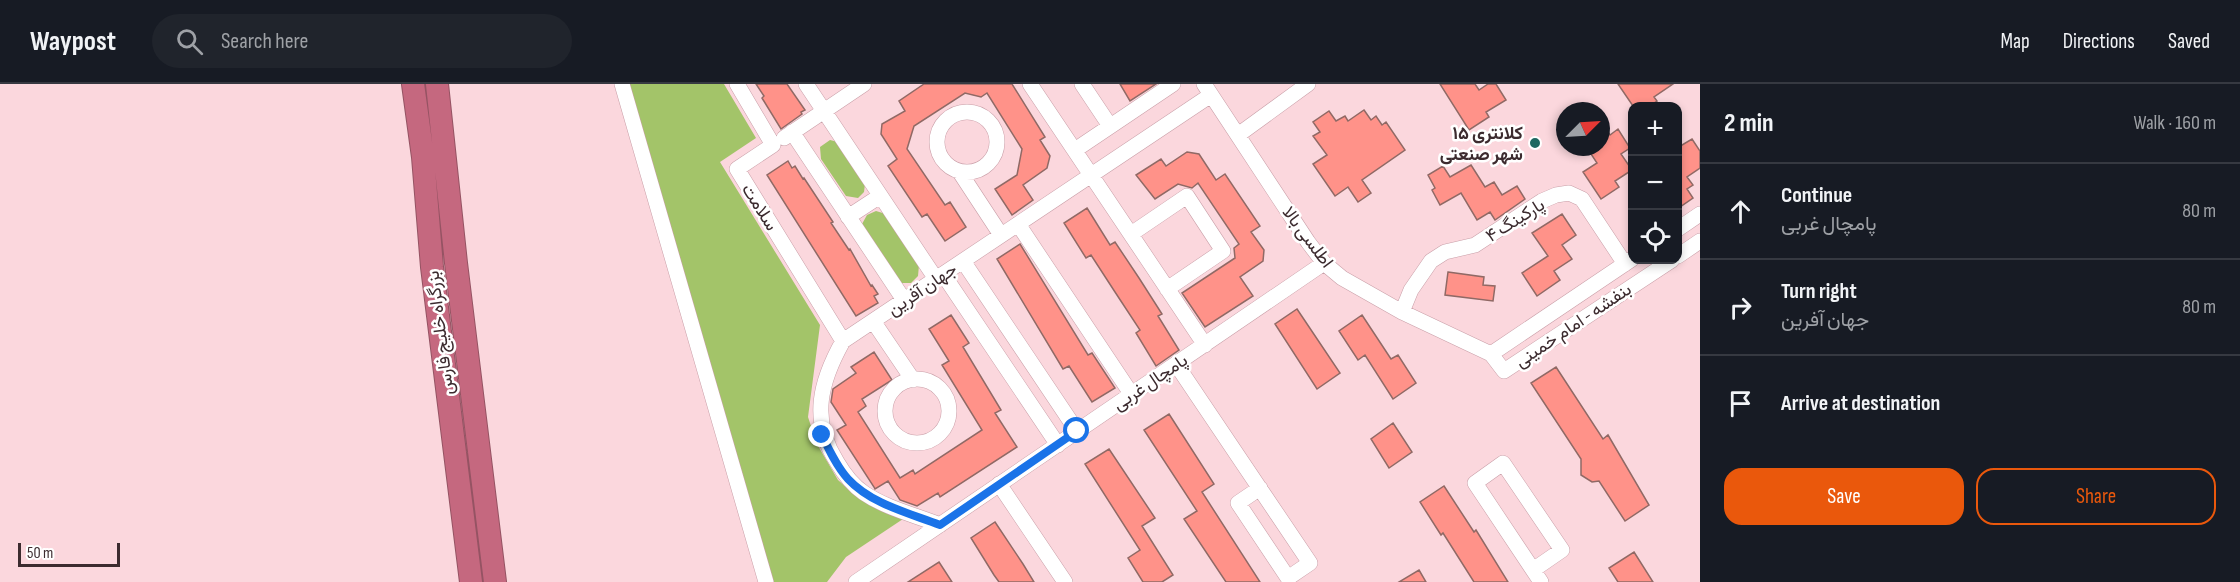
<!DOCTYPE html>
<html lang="en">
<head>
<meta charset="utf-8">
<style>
	:root { --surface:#171b24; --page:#20242c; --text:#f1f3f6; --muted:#9ea1a6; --line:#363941; --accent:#ea580c }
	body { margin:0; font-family:"Sofia Sans Condensed",Vazirmatn,sans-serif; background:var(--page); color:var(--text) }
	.controls { position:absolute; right:18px; top:18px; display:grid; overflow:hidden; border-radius:12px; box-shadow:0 3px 9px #0003 }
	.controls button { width:54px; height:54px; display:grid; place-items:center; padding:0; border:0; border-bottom:2px solid var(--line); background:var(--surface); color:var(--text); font:30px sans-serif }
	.compass { position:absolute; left:1556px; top:18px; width:54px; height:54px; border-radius:50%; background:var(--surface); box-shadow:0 3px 9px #0003; rotate:66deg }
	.scale { position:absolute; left:18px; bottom:15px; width:102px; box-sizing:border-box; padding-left:6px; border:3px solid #3c2b2f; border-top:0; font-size:16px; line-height:21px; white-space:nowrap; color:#3c2b2f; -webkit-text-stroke:4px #fff; paint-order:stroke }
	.stop { position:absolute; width:18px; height:18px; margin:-14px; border:4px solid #1a73e8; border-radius:50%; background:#fff }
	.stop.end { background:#1a73e8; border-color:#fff; box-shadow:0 2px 6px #0008 }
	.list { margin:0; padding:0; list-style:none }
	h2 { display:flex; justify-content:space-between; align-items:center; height:78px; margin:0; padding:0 24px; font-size:26px }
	h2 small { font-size:20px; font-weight:400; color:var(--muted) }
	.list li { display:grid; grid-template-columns:39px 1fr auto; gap:18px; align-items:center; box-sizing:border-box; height:96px; padding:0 24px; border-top:2px solid var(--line) }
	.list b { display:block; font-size:22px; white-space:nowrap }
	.list p { margin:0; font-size:20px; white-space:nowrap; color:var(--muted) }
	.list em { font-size:20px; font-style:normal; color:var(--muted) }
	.actions { display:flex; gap:12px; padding:18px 24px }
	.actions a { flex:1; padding:14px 0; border:2px solid var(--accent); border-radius:18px; text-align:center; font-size:21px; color:var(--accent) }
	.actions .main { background:var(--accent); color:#fff }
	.icon { flex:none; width:33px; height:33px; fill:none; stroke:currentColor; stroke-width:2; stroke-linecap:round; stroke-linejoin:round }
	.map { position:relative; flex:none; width:1700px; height:498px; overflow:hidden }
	header { display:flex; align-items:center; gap:36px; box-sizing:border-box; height:84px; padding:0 30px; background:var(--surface); border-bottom:2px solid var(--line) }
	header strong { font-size:28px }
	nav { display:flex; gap:33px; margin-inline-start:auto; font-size:21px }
	.search { width:420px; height:54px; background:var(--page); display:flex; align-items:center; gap:15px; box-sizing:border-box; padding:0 21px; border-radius:33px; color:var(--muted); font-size:22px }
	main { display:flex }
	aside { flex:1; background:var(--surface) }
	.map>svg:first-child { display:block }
	.green { fill:#a3c469 }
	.building { fill:#ff9289; stroke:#906965; stroke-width:1.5 }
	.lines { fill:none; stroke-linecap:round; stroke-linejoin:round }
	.minor-casing { stroke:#c99fa8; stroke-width:16 }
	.highway-casing { stroke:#955363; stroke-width:24 }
	.minor { stroke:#fff; stroke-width:15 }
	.highway { stroke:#c5687f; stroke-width:22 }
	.route { stroke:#1a73e8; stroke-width:8 }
	.poi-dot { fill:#1e6861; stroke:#fff; stroke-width:2 }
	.labels { text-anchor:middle; stroke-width:5; stroke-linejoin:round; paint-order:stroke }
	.poi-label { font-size:18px; font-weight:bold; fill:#3c2b2f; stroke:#fff; text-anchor:end }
	.street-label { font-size:18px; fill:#3c2b2f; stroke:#fff }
</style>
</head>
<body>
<header>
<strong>Waypost</strong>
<div class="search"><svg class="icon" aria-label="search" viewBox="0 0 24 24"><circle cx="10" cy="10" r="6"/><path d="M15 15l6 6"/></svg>Search here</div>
<nav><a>Map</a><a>Directions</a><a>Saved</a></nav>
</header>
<main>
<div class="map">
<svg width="1700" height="498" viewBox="0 0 1700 498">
	<rect width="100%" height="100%" fill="#fbd7dd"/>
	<!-- green -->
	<path class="green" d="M618 0H724L756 54 720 78 820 241 808 333 817 360 838 396 858 414 903 435 846 473 827 498H761Z
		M830 56 838 58 865 100 864 108 858 114 846 112 821 75 820 63Z
		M876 127 886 130 919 181 918 192 911 199H900L862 140 867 131Z"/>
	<!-- building -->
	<path class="building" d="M756 0H787L805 26 801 28 802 30 781 45 762 14 764 12Z
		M924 0H1012L1045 53 1040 56 1050 72 1047 84 1023 101 1033 116 1012 131 995 105 1017 91 1022 65 987 9 981 13 965 9 914 42 907 65 945 121 950 118 966 143 945 157 927 130 922 133 888 82 897 75 881 50 882 40 905 27 899 17Z
		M1120 0H1156L1130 17Z
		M1440 0H1475L1479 6 1488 0H1496L1506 16 1486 28 1489 33 1469 46Z
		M1618 0H1673L1654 13 1657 17 1650 22H1633Z
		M1364 26 1371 36 1376 32 1382 41 1386 38 1405 66 1362 96 1371 109 1358 118 1348 103 1335 112 1313 80 1327 71 1313 52 1320 48 1313 38 1329 27 1336 37 1345 32 1348 37Z
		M1601 38 1610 51 1618 45 1630 64 1621 70 1632 86 1615 97 1619 103 1601 115 1583 88 1597 79 1591 70 1601 63Z
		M1692 55 1700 67V84L1687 93 1693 101 1687 105 1693 114 1677 125V64Z
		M1187 68 1199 70 1216 96 1225 90 1260 142 1251 148 1264 166 1263 177 1240 193 1253 212 1205 243 1182 209 1235 174 1234 164 1239 160 1198 99 1192 104 1178 100 1155 115 1136 91 1161 75 1166 82Z
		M788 77 792 84 795 82 803 95 804 94 833 138 831 139 849 166 850 165 871 202 872 201 878 210 874 212 878 219 856 232 767 91Z
		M1471 81 1485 103 1494 98 1502 111 1517 102 1525 115 1495 136 1490 128 1477 136 1461 109 1440 121 1432 106 1435 104 1428 91 1443 82 1450 93Z
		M1087 124 1110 161 1115 158 1139 194 1162 230 1158 232 1179 266 1156 282 1136 249 1140 246 1115 208 1091 171 1086 174 1064 139Z
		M1562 130 1576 151 1562 161 1572 175 1554 187 1560 196 1537 212 1522 189 1548 172 1532 149Z
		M1020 160 1088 271 1092 269 1115 304 1092 318 1069 282 1063 285 997 175Z
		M1448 188 1484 193 1483 201 1495 202 1493 217 1445 211Z
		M1297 225 1340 289 1317 305 1275 240Z
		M951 231 969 259 963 263 1001 326 995 329 1017 363 940 413 938 409 917 422 900 416 888 397 875 405 874 403 837 346 846 341 831 318 833 305 856 289 851 283 874 268 892 296 862 315 866 322 858 328 900 394 913 386 915 390 982 346 942 281 949 277 929 245Z
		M1362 231 1391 275 1398 271 1416 299 1393 315 1365 271 1358 276 1339 247Z
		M1556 283 1603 355 1608 351 1649 421 1625 437 1599 397 1592 398 1581 391V375L1531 299Z
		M1169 330 1214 400 1202 408 1260 498H1226L1184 435 1197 427 1144 346Z
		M1393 339 1412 368 1389 384 1371 355Z
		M1109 365 1155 434 1142 442 1173 491 1162 498H1143L1128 474 1140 466 1085 380Z
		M1444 402 1474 448 1476 446 1508 498H1474L1443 449 1441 451 1420 418Z
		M995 438 1023 480 1034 498H999L994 491 971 454Z
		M1634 468 1653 498H1618L1609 484Z
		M939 478 952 498H908Z
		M1419 486 1426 498H1399Z"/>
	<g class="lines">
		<defs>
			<path id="minor" d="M622 0 766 498
				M737 0 773 61 737 85 843 257
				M806 0 936 195
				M1030 0 1205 261
				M1082 0 1110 42
				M1204 0 1308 158 1324 179 1342 194 1402 228 1491 270 1504 287 1672 176
				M937 58a30 30 0 1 1 60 0a30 30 0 1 1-60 0Z
				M792 48 904 216
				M1238 51 1308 0
				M784 54 864 0
				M1075 66 1173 0
				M959 87 1001 151
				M848 133 880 112
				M1018 140 1132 311
				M1678 145 1700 130
				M1131 150 1187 112 1223 167 1167 205
				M1678 172 1700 157
				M963 177 1077 347
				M943 190 1058 361
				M1402 228 1411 206 1431 177 1445 168 1475 161 1542 117 1556 111 1569 109 1582 115 1625 180
				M873 237 913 296
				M1491 270 1632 175
				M1176 280 1310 479 1288 494 1238 419 1260 404
				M885 327a32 32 0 1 1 64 0a32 32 0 1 1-64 0Z
				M999 400 1065 498
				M940 441C915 431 886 424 864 409 852 401 844 390 837 378 810 336 820 298 843 257L1211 11
				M1533 486 1562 466 1503 379 1475 399 1541 498
				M856 498 1324 179"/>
			<path id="highway" d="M413 0 423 73 432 183 471 498
				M437 0 456 179 495 498"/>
		</defs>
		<!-- minor casing -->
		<use href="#minor" class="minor-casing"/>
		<!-- highway casing -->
		<use href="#highway" class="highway-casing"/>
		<!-- minor -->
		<use href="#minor" class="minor"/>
		<!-- highway -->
		<use href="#highway" class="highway"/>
	</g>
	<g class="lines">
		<!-- route -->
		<path class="route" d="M822 351C829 366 837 383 848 395 871 420 909 429 940 441L1077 347"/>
	</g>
	<!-- markers -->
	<circle class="poi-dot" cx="1535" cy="59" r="6"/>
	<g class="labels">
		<!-- poi labels -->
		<g class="poi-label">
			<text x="1523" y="55">کلانتری ۱۵<tspan x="1523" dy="21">شهر صنعتی</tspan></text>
		</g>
		<!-- street labels -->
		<g class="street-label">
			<text transform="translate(760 123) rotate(58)" y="6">سلامت</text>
			<text transform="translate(1515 136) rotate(-32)" y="6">پارکینگ ۴</text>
			<text transform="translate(1308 153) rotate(53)" y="6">اطلسی بالا</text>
			<text transform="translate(922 205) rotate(-34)" y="6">جهان آفرین</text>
			<text transform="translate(1573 241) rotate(-34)" y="6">بنفشه - امام خمینی</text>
			<text transform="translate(440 249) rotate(-97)" y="6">بزرگراه خلیج فارس</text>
			<text transform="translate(1150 298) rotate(-34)" y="6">پامچال غربی</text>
		</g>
	</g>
</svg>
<div class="controls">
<button>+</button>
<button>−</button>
<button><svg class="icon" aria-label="locate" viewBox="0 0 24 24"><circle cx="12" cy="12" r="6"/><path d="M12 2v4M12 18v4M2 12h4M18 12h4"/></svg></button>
</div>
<svg class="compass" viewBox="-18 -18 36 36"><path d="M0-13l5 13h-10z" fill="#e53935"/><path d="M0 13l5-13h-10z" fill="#9ea1a6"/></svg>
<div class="scale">50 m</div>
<div class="stop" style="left:1077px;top:347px"></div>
<div class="stop end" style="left:822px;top:351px"></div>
</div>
<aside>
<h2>2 min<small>Walk · 160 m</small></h2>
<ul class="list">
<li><svg class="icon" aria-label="ahead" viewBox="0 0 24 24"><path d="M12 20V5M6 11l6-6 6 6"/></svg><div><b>Continue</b><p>پامچال غربی</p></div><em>80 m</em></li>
<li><svg class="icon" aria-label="right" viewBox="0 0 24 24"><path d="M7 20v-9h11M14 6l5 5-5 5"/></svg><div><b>Turn right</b><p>جهان آفرین</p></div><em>80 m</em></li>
<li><svg class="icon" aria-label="arrive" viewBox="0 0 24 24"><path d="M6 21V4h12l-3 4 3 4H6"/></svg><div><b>Arrive at destination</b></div></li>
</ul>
<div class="actions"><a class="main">Save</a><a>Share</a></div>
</aside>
</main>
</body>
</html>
